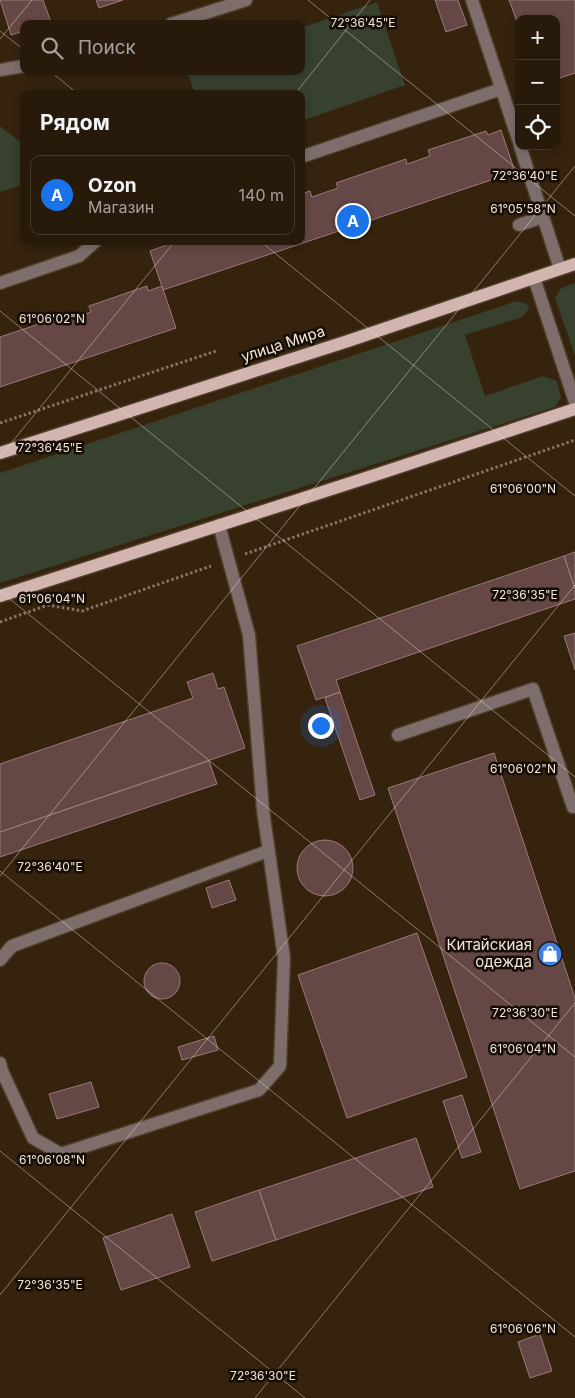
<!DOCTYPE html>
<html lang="ru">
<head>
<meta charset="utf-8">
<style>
	:root { --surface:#281a0a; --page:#302313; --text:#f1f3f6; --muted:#a5a19c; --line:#44382b; --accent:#1a73e8 }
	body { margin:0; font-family:Inter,sans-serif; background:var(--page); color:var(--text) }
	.controls { position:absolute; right:15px; top:15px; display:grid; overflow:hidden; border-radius:10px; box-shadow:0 2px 8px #0003 }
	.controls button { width:45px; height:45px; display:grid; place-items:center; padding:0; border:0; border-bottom:1px solid var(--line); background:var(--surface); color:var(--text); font:25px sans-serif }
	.you { position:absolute; left:320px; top:725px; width:18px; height:18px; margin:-12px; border:4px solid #fff; border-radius:50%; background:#1a73e8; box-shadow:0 0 0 8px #1a73e833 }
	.badge { display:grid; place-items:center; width:32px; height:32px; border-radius:50%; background:var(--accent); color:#fff; font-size:16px; font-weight:700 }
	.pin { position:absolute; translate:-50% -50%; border:2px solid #fff; box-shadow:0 1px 5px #0006 }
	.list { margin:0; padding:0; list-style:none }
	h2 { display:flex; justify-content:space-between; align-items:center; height:65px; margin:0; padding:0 20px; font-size:21px }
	h2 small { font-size:16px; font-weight:400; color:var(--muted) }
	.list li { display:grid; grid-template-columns:32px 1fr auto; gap:15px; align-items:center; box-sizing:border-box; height:80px; margin:0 10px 10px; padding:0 10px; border:1px solid var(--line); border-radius:10px }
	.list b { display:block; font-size:19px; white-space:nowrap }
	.list p { margin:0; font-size:16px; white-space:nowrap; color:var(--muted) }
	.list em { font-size:16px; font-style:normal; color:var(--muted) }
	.icon { flex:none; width:28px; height:28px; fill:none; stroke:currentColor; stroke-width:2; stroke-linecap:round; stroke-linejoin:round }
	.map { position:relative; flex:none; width:575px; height:1398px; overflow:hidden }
	.search { position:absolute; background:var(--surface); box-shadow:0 2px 8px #0003; left:20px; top:20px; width:285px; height:55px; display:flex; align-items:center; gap:12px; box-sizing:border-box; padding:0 18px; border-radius:10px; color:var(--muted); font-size:19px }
	.panel { position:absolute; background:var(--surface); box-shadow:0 2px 8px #0003; left:20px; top:90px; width:285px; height:155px; border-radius:10px }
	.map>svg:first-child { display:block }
	.green { fill:#37412e }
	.building { fill:#654745; stroke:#9a7977 }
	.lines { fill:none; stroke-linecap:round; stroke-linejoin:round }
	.minor-casing { stroke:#4f3e2a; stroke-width:15 }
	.major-casing { stroke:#4f3e2a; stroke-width:15 }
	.path { stroke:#847463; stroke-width:3; stroke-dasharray:2.5 2.5; stroke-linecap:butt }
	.minor { stroke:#7d6e6c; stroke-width:12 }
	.major { stroke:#d3b5b0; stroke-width:12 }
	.ticks { fill:none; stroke:#f1e5d9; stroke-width:1; stroke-opacity:0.45 }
	.labels { text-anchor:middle; stroke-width:5; stroke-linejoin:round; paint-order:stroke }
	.street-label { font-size:15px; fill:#f1e5d9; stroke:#160e06 }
	.poi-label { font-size:15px; fill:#f1e5d9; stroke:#160e06; text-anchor:end }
	.ticks-label { font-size:12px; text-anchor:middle; fill:#f1e5d9; stroke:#160e06; stroke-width:5; stroke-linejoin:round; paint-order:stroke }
</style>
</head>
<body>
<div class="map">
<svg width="575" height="1398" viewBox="0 0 575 1398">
	<rect width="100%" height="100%" fill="#35230e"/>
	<!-- green -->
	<path class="green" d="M377 2 405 85 301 121V94H195L187 71H301V28Z
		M0 126 24 145V184L0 192Z
		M575 283V355L555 298 561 288Z
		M517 301 527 304 529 309 522 317 465 335 485 396 543 376 557 381 561 397 555 407 0 583V473Z"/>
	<!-- building -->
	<path class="building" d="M0 0H43L51 22 46 24H24V31L11 35Z
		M96 0H123L99 8Z
		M435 0H458L467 25 446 32Z
		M509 0H575V73L557 79 556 75V19H536V18L519 19V23L518 24Z
		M501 130 515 172 163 290 150 251 164 246 162 241H301V194L310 191 312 197 338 188 336 183 406 159 407 164 430 156 428 150 486 131 488 135Z
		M147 286 148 291 162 286 176 328 0 387V337L66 315 68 320 91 312 89 306Z
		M575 552V589L564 556Z
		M564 556 575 589V599L336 680 340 692 316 700 297 646Z
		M575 633V670L564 636Z
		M213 673 218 689 224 687 245 748 0 832V764L193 698 187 682Z
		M340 692 375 795 360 800 325 698Z
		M494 753 575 998V1171L520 1189 388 788Z
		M209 761 217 784 0 857V832Z
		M297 868a28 28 0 1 1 56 0a28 28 0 1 1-56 0Z
		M229 880 236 900 212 908 206 888Z
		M417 933 467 1077 347 1118 298 975Z
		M144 981a18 18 0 1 1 36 0a18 18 0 1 1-36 0Z
		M214 1036 218 1050 182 1060 178 1047Z
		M91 1082 99 1107 57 1119 49 1094Z
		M462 1095 481 1152 462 1158 443 1101Z
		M416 1138 433 1187 276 1240 259 1190Z
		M259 1190 276 1240 212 1261 195 1212Z
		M172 1214 190 1267 121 1290 103 1238Z
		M540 1334 552 1371 530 1378 518 1342Z"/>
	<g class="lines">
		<defs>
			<path id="minor" d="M472 0 519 142
				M171 24 246 0
				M0 70 24 66
				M520 146 560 269
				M301 157 501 89
				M519 225 543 217
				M534 278 575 402
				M0 283 79 256 96 241
				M398 735 533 689 573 807H575
				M0 960 12 946 268 851
				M0 1063 2 1071 33 1138 61 1154 259 1090 280 1066 284 958 263 810 249 635 219 525"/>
			<path id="major" d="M0 453 348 341 575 264
				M0 596 372 476 575 409"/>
		</defs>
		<!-- minor casing -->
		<use href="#minor" class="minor-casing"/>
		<!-- major casing -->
		<use href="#major" class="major-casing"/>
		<!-- path -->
		<path class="path" d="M0 423 216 351
			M245 554 575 440
			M0 622 48 605 82 611 211 566"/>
		<!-- minor -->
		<use href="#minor" class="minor"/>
		<!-- major -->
		<use href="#major" class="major"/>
	</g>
	<!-- ticks -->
	<path class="ticks" d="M308 0 575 216M0 31 24 50M0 39 32 0M50 71 78 94M295 94 370 0M260 241 575 496M0 311 575 777M0 457 175 241M0 591 575 1057M0 871 575 1337M0 876 575 166M0 1151 305 1398M0 1295 575 585M255 1398 575 1003"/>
	<!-- icons -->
	<defs>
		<symbol id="shop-disc" viewBox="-11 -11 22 22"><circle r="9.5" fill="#3f7fe0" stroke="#160e06"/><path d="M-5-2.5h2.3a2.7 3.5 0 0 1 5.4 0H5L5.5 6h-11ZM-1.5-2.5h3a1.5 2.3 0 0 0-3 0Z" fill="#fff"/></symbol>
	</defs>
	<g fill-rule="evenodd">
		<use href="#shop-disc" x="536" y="940" width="28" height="28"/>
	</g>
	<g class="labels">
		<!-- street labels -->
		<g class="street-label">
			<text transform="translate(283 344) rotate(-18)" y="5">улица Мира</text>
		</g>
		<!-- poi labels -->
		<g class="poi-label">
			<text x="532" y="950">Китайскиая<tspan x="532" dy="17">одежда</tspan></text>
		</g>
	</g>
	<g class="ticks-label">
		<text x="363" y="27">72°36'45"E</text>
		<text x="525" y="180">72°36'40"E</text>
		<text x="523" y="213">61°05'58"N</text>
		<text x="52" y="323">61°06'02"N</text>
		<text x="50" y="452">72°36'45"E</text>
		<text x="523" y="493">61°06'00"N</text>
		<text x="525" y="599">72°36'35"E</text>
		<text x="52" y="603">61°06'04"N</text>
		<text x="523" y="773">61°06'02"N</text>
		<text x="50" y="871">72°36'40"E</text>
		<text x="525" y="1017">72°36'30"E</text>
		<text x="523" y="1053">61°06'04"N</text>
		<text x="52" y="1164">61°06'08"N</text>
		<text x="50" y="1289">72°36'35"E</text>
		<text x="523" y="1333">61°06'06"N</text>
		<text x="263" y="1380">72°36'30"E</text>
	</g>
</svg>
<div class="controls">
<button>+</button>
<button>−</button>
<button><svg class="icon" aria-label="locate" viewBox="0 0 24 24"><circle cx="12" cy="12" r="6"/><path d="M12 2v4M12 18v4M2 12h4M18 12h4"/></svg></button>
</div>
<div class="you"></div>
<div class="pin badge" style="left:353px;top:221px">A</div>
<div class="search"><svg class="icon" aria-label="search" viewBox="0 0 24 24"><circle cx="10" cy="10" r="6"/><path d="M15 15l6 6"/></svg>Поиск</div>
<section class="panel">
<h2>Рядом<small></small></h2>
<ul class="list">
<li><span class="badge">A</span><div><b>Ozon</b><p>Магазин</p></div><em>140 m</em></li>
</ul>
</section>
</div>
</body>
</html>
